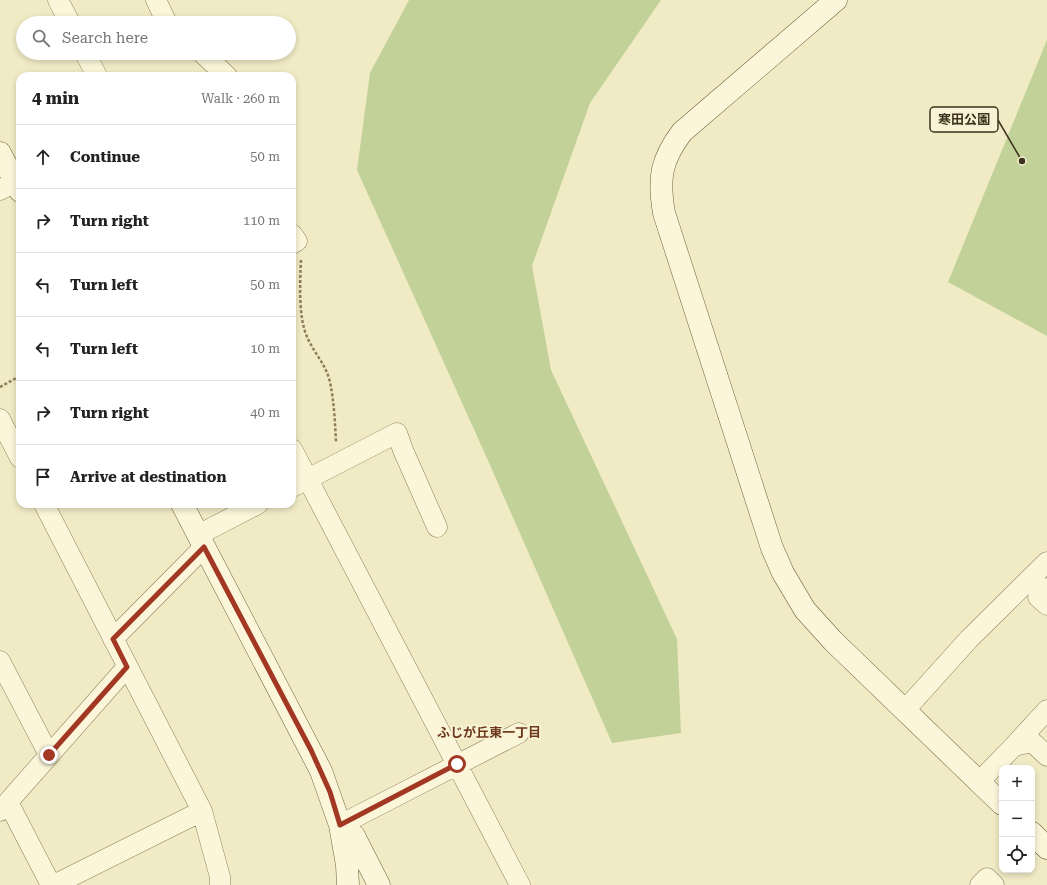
<!DOCTYPE html>
<html lang="en">
<head>
<meta charset="utf-8">
<style>
	:root { --surface:#fff; --page:#f6f6f6; --text:#222; --muted:#767676; --line:#e0e0e0 }
	body { margin:0; font-family:"Roboto Serif","Noto Sans JP",serif; background:var(--page); color:var(--text) }
	.controls { position:absolute; right:12px; bottom:12px; display:grid; overflow:hidden; border-radius:8px; box-shadow:0 2px 6px #0003 }
	.controls button { width:36px; height:36px; display:grid; place-items:center; padding:0; border:0; border-bottom:1px solid var(--line); background:var(--surface); color:var(--text); font:20px sans-serif }
	.stop { position:absolute; width:12px; height:12px; margin:-9px; border:3px solid #a23724; border-radius:50%; background:#fff }
	.stop.end { background:#a23724; border-color:#fff; box-shadow:0 1px 4px #0008 }
	.list { margin:0; padding:0; list-style:none }
	h2 { display:flex; justify-content:space-between; align-items:center; height:52px; margin:0; padding:0 16px; font-size:17px }
	h2 small { font-size:13px; font-weight:400; color:var(--muted) }
	.list li { display:grid; grid-template-columns:26px 1fr auto; gap:12px; align-items:center; box-sizing:border-box; height:64px; padding:0 16px; border-top:1px solid var(--line) }
	.list b { display:block; font-size:15px; white-space:nowrap }
	.list em { font-size:13px; font-style:normal; color:var(--muted) }
	.icon { flex:none; width:22px; height:22px; fill:none; stroke:currentColor; stroke-width:2; stroke-linecap:round; stroke-linejoin:round }
	.map { position:relative; flex:none; width:1047px; height:885px; overflow:hidden }
	.search { position:absolute; background:var(--surface); box-shadow:0 2px 6px #0003; left:16px; top:16px; width:280px; height:44px; display:flex; align-items:center; gap:10px; box-sizing:border-box; padding:0 14px; border-radius:22px; color:var(--muted); font-size:15px }
	.panel { position:absolute; background:var(--surface); box-shadow:0 2px 6px #0003; left:16px; top:72px; width:280px; height:436px; border-radius:12px }
	.map>svg:first-child { display:block }
	.green { fill:#c1d197 }
	.lines { fill:none; stroke-linecap:round; stroke-linejoin:round }
	.street-casing { stroke:#8e7d59; stroke-width:21 }
	.secondary-casing { stroke:#705e3c; stroke-width:23 }
	.path { stroke:#8e7d59; stroke-width:2.5; stroke-dasharray:3 2; stroke-linecap:butt }
	.street { stroke:#fbf6d9; stroke-width:20 }
	.secondary { stroke:#fbf6d9; stroke-width:22 }
	.route { stroke:#a23724; stroke-width:5 }
	.labels { text-anchor:middle; stroke-width:3.5; stroke-linejoin:round; paint-order:stroke }
	.neighbourhood-label { font-size:13px; font-weight:bold; fill:#6d381a; stroke:#f8f3d5 }
	.leader { fill:none; stroke:#3d321e; stroke-width:1.5 }
	.callout-dot { fill:#3d321e; stroke:#f8f3d5; stroke-width:1.5 }
	.callout { fill:#f8f3d5; stroke:#3d321e; stroke-width:1.5 }
	.callout-label { font-size:13px; text-anchor:middle; font-weight:bold; fill:#3d321e }
</style>
</head>
<body>
<div class="map">
<svg width="1047" height="885" viewBox="0 0 1047 885">
	<rect width="100%" height="100%" fill="#f1ebc5"/>
	<!-- green -->
	<path class="green" d="M409 0H661L590 103 532 266 551 370 677 639 681 733 612 743 486 456 357 170 370 73Z
		M1047 40V336L948 282Z"/>
	<g class="lines">
		<defs>
			<path id="street" d="M58 0 70 23
				M156 0 167 23
				M85 53 97 76
				M202 53 227 76
				M0 190 20 179
				M292 234 297 241 292 244
				M0 419 20 458
				M292 449 520 885
				M292 487 397 433 403 450 437 527
				M44 504 202 811 220 877V885
				M198 535 258 504
				M1047 588 1038 597 1047 605
				M113 639 204 547
				M0 661 49 755
				M905 710 969 639 1047 562
				M1014 746 1047 710
				M979 782 1014 746 1032 742 1047 756
				M8 802 51 885
				M0 811 127 667
				M340 825 519 733
				M54 885 202 811
				M980 885 987 878 994 885"/>
			<path id="secondary" d="M836 0 682 132C661 160 658 178 664 213L772 548 783 573 805 610 833 641 1002 804
				M0 153 20 191
				M182 504 321 771 340 825 347 865 348 885
				M341 825 354 836 379 885
				M1032 833 1047 848"/>
		</defs>
		<!-- street casing -->
		<use href="#street" class="street-casing"/>
		<!-- secondary casing -->
		<use href="#secondary" class="secondary-casing"/>
		<!-- path -->
		<path class="path" d="M301 260C300 283 298 319 308 339 315 354 326 365 330 382 334 401 335 422 336 442
			M0 387 20 376"/>
		<!-- street -->
		<use href="#street" class="street"/>
		<!-- secondary -->
		<use href="#secondary" class="secondary"/>
	</g>
	<g class="lines">
		<!-- route -->
		<path class="route" d="M49 755 127 667 113 639 204 547 311 750 330 792 340 825 457 764"/>
	</g>
	<g class="labels">
		<!-- neighbourhood labels -->
		<g class="neighbourhood-label">
			<text x="489" y="737">ふじが丘東一丁目</text>
		</g>
	</g>
	<!-- callouts -->
	<path class="leader" d="M1022 161L998 120"/>
	<circle class="callout-dot" cx="1022" cy="161" r="4"/>
	<rect class="callout" x="930" y="107" width="68" height="25" rx="4"/>
	<g class="callout-label">
		<text x="964" y="124">寒田公園</text>
	</g>
</svg>
<div class="controls">
<button>+</button>
<button>−</button>
<button><svg class="icon" aria-label="locate" viewBox="0 0 24 24"><circle cx="12" cy="12" r="6"/><path d="M12 2v4M12 18v4M2 12h4M18 12h4"/></svg></button>
</div>
<div class="stop" style="left:457px;top:764px"></div>
<div class="stop end" style="left:49px;top:755px"></div>
<div class="search"><svg class="icon" aria-label="search" viewBox="0 0 24 24"><circle cx="10" cy="10" r="6"/><path d="M15 15l6 6"/></svg>Search here</div>
<section class="panel">
<h2>4 min<small>Walk · 260 m</small></h2>
<ul class="list">
<li><svg class="icon" aria-label="ahead" viewBox="0 0 24 24"><path d="M12 20V5M6 11l6-6 6 6"/></svg><div><b>Continue</b></div><em>50 m</em></li>
<li><svg class="icon" aria-label="right" viewBox="0 0 24 24"><path d="M7 20v-9h11M14 6l5 5-5 5"/></svg><div><b>Turn right</b></div><em>110 m</em></li>
<li><svg class="icon" aria-label="left" viewBox="0 0 24 24"><path d="M17 20v-9H6M10 6l-5 5 5 5"/></svg><div><b>Turn left</b></div><em>50 m</em></li>
<li><svg class="icon" aria-label="left" viewBox="0 0 24 24"><path d="M17 20v-9H6M10 6l-5 5 5 5"/></svg><div><b>Turn left</b></div><em>10 m</em></li>
<li><svg class="icon" aria-label="right" viewBox="0 0 24 24"><path d="M7 20v-9h11M14 6l5 5-5 5"/></svg><div><b>Turn right</b></div><em>40 m</em></li>
<li><svg class="icon" aria-label="arrive" viewBox="0 0 24 24"><path d="M6 21V4h12l-3 4 3 4H6"/></svg><div><b>Arrive at destination</b></div></li>
</ul>
</section>
</div>
</body>
</html>
